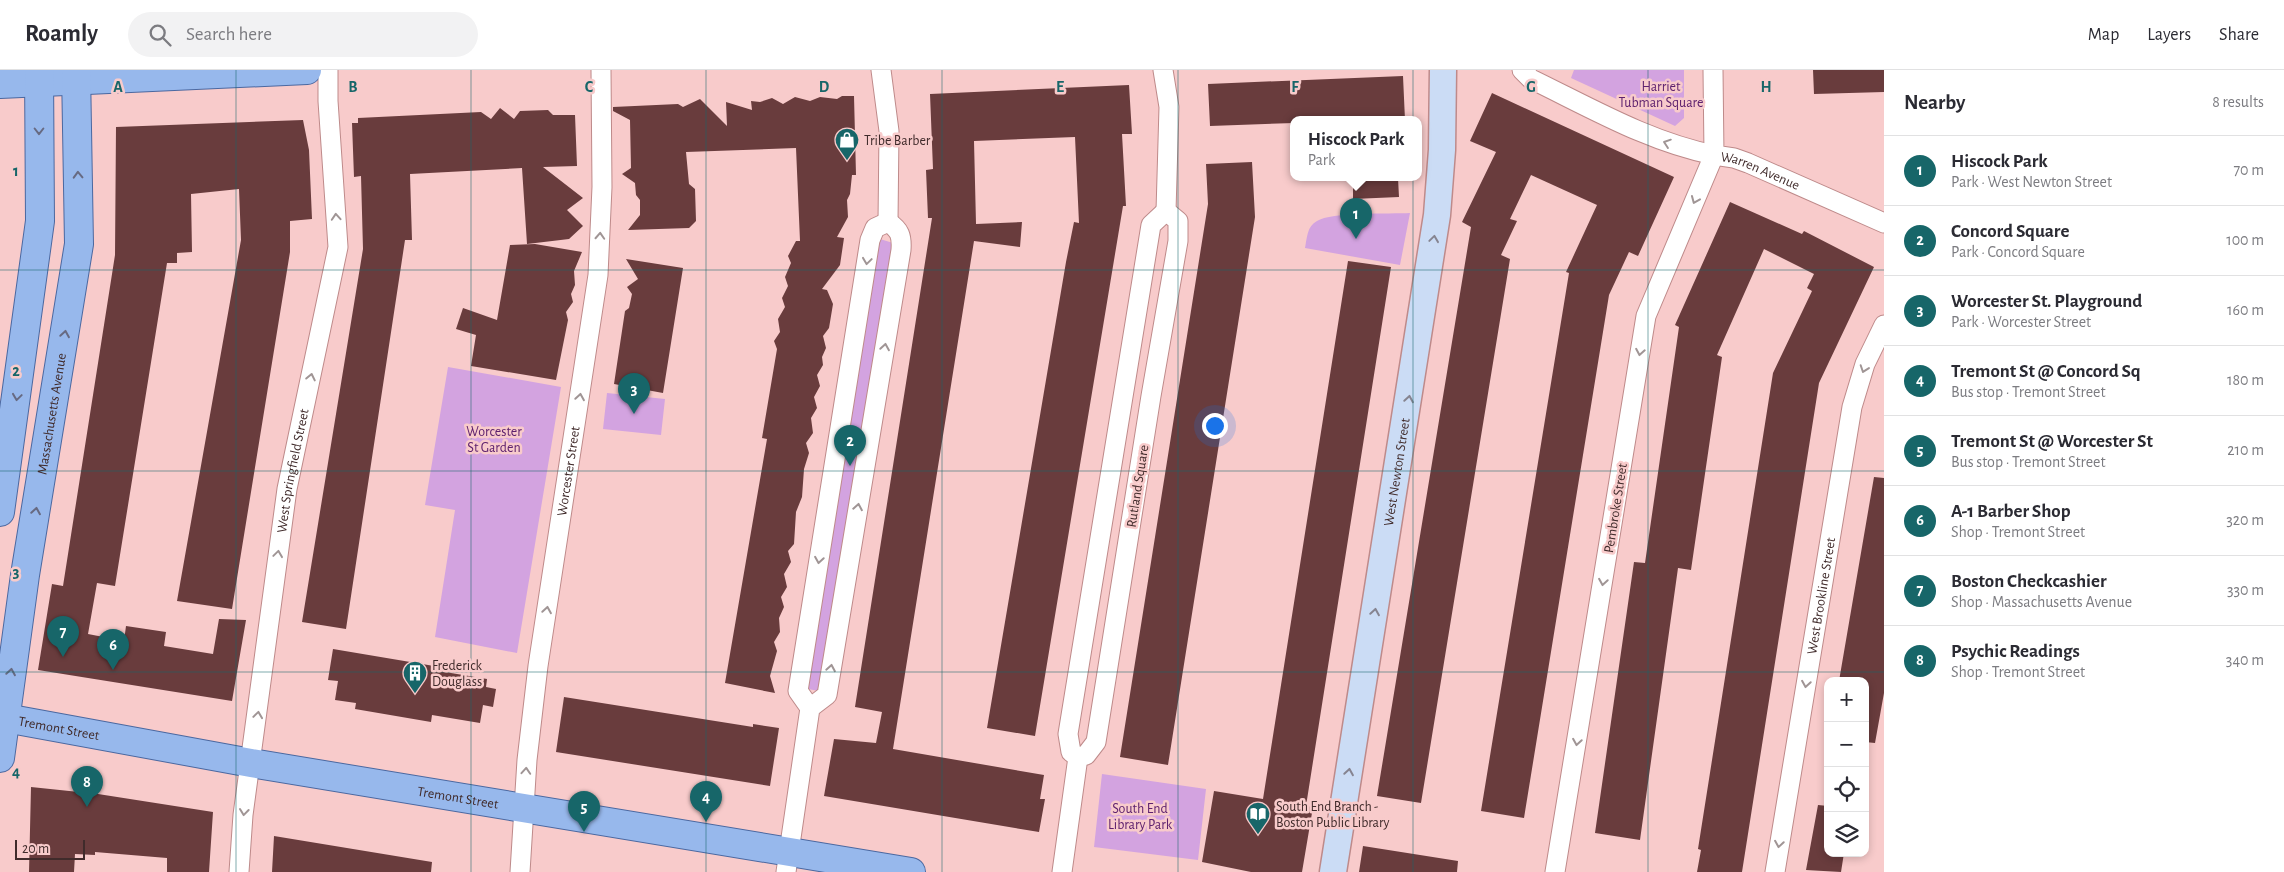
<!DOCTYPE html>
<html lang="en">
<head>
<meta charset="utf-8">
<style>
	:root { --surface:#fff; --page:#f2f2f3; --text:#2b2b33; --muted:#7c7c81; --line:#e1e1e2; --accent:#176669 }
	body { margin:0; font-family:"Alegreya Sans",sans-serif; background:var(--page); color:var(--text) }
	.controls { position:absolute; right:15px; bottom:15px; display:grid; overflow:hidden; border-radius:10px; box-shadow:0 2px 8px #0003 }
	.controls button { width:45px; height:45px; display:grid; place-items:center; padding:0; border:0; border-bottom:1px solid var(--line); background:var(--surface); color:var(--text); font:25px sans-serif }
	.scale { position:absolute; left:15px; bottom:12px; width:70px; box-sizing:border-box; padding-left:5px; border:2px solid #402b2b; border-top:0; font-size:14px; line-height:18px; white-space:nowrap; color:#402b2b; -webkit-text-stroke:4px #f8cbcb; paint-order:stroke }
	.you { position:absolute; left:1214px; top:355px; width:18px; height:18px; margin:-12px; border:4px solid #fff; border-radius:50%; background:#1a73e8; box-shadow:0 0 0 8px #1a73e833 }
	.badge { display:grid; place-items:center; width:32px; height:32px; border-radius:50%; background:var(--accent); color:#fff; font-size:16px; font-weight:700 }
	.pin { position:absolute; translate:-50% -41px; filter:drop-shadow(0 1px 2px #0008) }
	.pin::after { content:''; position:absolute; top:26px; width:18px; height:15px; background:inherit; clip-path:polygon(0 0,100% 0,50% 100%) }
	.popup { position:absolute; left:1290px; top:46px; width:132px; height:65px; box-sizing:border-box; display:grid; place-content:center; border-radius:10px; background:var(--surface); filter:drop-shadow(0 1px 4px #0005); font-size:16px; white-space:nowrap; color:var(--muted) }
	.popup b { font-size:19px; color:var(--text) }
	.popup::after { content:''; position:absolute; left:50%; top:100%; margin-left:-10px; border:10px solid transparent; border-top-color:var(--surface) }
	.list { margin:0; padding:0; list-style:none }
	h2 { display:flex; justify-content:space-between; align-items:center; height:65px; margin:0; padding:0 20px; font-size:21px }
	h2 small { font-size:16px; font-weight:400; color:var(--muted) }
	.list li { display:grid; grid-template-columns:32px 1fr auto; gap:15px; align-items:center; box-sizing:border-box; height:70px; padding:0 20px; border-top:1px solid var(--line) }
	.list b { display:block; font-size:19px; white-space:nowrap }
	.list p { margin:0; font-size:16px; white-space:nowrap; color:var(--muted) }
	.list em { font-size:16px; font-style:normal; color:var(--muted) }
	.icon { flex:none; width:28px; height:28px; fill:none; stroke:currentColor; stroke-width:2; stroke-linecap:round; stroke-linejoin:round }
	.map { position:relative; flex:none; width:1884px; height:802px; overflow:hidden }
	header { display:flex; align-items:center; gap:30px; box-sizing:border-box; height:70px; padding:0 25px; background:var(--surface); border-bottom:1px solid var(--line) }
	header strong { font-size:24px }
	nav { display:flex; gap:28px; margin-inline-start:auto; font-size:18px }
	.search { width:350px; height:45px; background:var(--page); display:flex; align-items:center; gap:12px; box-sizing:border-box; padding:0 18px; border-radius:28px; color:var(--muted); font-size:19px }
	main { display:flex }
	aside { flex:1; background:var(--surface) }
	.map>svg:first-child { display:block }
	.green { fill:#d3a3e0 }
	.building { fill:#693c3d }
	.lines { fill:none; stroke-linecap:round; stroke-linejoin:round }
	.minor-casing { stroke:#be8a8a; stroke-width:21 }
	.secondary-casing { stroke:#be8a8a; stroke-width:29 }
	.primary-casing { stroke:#4b68a0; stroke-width:30 }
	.minor { stroke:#fff; stroke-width:19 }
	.secondary { stroke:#cbdcf5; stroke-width:26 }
	.primary { stroke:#97b8ec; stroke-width:28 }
	.oneway { stroke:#676a82 }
	.oneway2 { stroke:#a09595 }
	.oneway3 { stroke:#868490 }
	.grid { fill:none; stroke:#176669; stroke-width:1; stroke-opacity:0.55 }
	.labels { text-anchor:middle; stroke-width:5; stroke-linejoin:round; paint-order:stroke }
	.park-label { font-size:14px; fill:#5e216e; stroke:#f8cbcb }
	.poi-label { font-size:14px; fill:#402b2b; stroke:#f8cbcb; text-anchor:start }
	.street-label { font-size:14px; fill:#402b2b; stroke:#f8cbcb }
	.grid-label { font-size:16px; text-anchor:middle; font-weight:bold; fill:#176669; stroke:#f8cbcb; stroke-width:5; stroke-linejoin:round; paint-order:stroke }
</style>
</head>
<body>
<header>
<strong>Roamly</strong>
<div class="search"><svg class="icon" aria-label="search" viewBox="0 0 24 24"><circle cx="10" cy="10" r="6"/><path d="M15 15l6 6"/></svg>Search here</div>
<nav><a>Map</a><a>Layers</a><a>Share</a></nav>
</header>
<main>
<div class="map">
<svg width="1884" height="802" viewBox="0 0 1884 802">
	<rect width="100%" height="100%" fill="#f8cbcb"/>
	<!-- green -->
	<path class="green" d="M1574 0H1684V48L1675 56 1571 8Z
		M1410 143 1400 195 1305 178C1307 168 1307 156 1317 151 1331 142 1390 144 1410 143Z
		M880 169 893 173 819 621 808 619Z
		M448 297 561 317 517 583 435 567 455 440 425 435Z
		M607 323 665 329 661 365 603 359Z
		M1102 704 1206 719 1198 790 1094 777Z"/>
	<!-- building -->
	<path class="building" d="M1813 0H1884V22L1814 24Z
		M1403 6 1405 50H1294V53L1210 56 1208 14Z
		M1129 15 1132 64H1122L1126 136H1123L1035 666 987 658 1066 192 1074 152 1079 153 1075 67 974 71 976 154 1022 152 1020 177 974 171 893 679 1044 705 1040 729H1045L1039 762 824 726 834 669 876 673 882 642 855 637 932 148H928L926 100 933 99 930 24Z
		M1492 23 1674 107 1638 186 1629 182 1609 225 1524 748 1481 741 1569 203 1566 202 1597 135 1531 105 1510 149 1517 151 1501 185 1510 189 1421 733 1377 726 1471 157 1462 152 1496 82 1470 71Z
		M842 26H854L856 105H852L850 124 847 130 848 147 837 167 844 168 840 195 822 219 827 220 833 234 829 258 823 266 826 278 822 287 823 295 817 305 820 316 814 327 817 338 811 348 813 363 806 373 809 383 804 399 802 427 796 442 794 474 788 481 791 492 784 504 787 517 781 527 784 537 779 548 780 562 774 572 777 581 770 606 775 623 725 613 767 369 762 368 777 279 774 271 780 262 778 249 785 237 782 228 788 216 785 207 791 193 788 186 796 171H800L796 78 686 82 689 114 695 119 696 151 689 158 628 160 640 145V130L636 125 635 113 622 104 631 98 630 50 613 41V37L678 34 683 37 700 29 727 56 726 32 752 40 751 31 760 32 772 28 783 34 795 27 810 31 820 27 837 29Z
		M500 38 514 49 520 41 548 40 553 45H575L577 96 543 97 583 128 567 140 583 156 569 169 527 174 522 98 410 104 412 170H405L346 559 302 552 363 179 361 106 354 107 352 53H358V48L481 42 491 49Z
		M303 50 309 80 312 149 290 151V182L232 539 177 531 241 170 239 119 191 124 192 182 177 183V193H167L115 516 97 513 88 564 124 571 126 556 166 562 164 576 213 584 219 549 246 550 232 631 38 600 52 514 63 516 115 185 116 57Z
		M1252 92 1255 147 1168 695 1120 687 1208 134 1206 94Z
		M1353 108H1398L1399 127 1353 129Z
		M1730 132 1802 164 1804 161 1874 197 1819 313 1742 802H1697L1701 780 1698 779 1773 303 1812 221 1807 218 1814 204 1764 179 1717 285 1722 287 1691 500 1678 498 1640 770 1595 763 1634 492 1645 493 1679 257 1675 255Z
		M535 174 582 182 574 201 575 215 571 224 573 232 566 242 568 250 556 310 471 296 476 265 456 259 463 238 497 250 510 175Z
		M626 189 683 198 663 323 614 314 625 241 629 238 632 224 627 217 638 209Z
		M1348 191 1391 197 1306 736 1313 737 1302 802H1251L1202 792 1214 721 1263 729Z
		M1874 407 1884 408V623L1875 673 1865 672V611H1839Z
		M333 579 440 597 439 601 487 609 486 617 496 619 493 637 483 635 480 653 432 645 431 652 355 639 356 633 335 630 338 611 328 610Z
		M564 627 753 657V654L779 658 770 716 556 682Z
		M31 717 98 724 213 742 209 802H167V788L95 782V785L75 784 74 802H29Z
		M1818 735 1828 736V783H1844L1841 802 1806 800Z
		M274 766 432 792 431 802H272Z
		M1363 776 1458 791 1457 802H1359Z"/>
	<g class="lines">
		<defs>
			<g id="minor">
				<path d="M881 0 889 61 888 152"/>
				<path d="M1163 0 1169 37 1166 141"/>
				<path d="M1522 0 1531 9C1591 38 1649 72 1714 85L1646 246 1555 802"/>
				<path id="s1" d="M1713 0 1714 85 1734 88 1748 93 1884 153"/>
				<path d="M1166 141 1178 151V171L1151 326 1096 672 1086 685 1078 687 1071 682 1068 664 1151 155Z"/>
				<path d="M810 638 798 621 870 170 875 158 888 152"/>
				<path id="s2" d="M239 802 243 745 287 419 338 177 328 31V0"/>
				<path id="s3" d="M520 802 527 690 538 596 598 205 602 117 601 0"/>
				<path d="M786 802 810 638 827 625 901 180C902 166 900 160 888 152"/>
				<path d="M1062 802 1078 687"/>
				<path id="s4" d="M1775 802 1852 337 1865 294 1884 255"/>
			</g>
			<g id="secondary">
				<path id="s5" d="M1333 802 1437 145 1442 80 1443 0"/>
			</g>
			<g id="primary">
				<path d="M0 14 307 0"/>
				<path d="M0 442 40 151 39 0"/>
				<path id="s6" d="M0 647 251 693 911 802"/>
				<path id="s7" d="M0 688 25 505 79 174 76 0"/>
			</g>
		</defs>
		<!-- minor casing -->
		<use href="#minor" class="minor-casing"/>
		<!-- secondary casing -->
		<use href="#secondary" class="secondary-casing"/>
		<!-- primary casing -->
		<use href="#primary" class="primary-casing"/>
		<!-- minor -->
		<use href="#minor" class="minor"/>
		<!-- secondary -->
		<use href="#secondary" class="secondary"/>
		<!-- primary -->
		<use href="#primary" class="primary"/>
	</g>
	<!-- one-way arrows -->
	<defs><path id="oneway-chevron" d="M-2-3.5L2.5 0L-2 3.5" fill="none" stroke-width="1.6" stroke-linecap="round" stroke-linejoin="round" transform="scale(1.25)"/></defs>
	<g class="oneway">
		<use href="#oneway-chevron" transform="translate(39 61) rotate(90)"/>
		<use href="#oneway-chevron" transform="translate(78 105) rotate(-92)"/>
		<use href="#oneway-chevron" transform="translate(65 264) rotate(-81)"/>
		<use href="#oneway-chevron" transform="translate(17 327) rotate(98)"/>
		<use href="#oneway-chevron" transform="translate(36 441) rotate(-81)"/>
		<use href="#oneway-chevron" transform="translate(11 602) rotate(-81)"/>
	</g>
	<g class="oneway2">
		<use href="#oneway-chevron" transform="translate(1667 73) rotate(-161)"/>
		<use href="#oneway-chevron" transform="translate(1695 130) rotate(113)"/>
		<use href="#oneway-chevron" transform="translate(336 147) rotate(-94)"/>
		<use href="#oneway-chevron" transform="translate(600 166) rotate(-87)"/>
		<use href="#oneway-chevron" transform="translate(867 191) rotate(98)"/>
		<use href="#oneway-chevron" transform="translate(885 277) rotate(-81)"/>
		<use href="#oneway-chevron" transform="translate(1640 282) rotate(100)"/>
		<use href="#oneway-chevron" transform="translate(1864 299) rotate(109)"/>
		<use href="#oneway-chevron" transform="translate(311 307) rotate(-78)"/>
		<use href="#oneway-chevron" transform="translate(580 327) rotate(-81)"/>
		<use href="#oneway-chevron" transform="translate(858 437) rotate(-80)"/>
		<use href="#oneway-chevron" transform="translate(278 484) rotate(-82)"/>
		<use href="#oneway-chevron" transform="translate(819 490) rotate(99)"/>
		<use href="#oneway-chevron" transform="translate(1603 512) rotate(99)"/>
		<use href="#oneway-chevron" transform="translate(547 540) rotate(-81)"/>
		<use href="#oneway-chevron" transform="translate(831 598) rotate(-80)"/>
		<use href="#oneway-chevron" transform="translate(1806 614) rotate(99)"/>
		<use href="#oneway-chevron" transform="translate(258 645) rotate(-82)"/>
		<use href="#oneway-chevron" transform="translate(1577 672) rotate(99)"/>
		<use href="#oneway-chevron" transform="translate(526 701) rotate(-86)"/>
		<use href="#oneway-chevron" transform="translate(244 742) rotate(97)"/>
		<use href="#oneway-chevron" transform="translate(1779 774) rotate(99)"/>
	</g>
	<g class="oneway3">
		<use href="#oneway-chevron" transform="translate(1434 169) rotate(-82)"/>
		<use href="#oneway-chevron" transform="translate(1409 329) rotate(-81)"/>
		<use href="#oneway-chevron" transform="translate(1375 542) rotate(-81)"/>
		<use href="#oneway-chevron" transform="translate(1349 702) rotate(-81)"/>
	</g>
	<!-- grid -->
	<path class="grid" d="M236 0V802M471 0V802M706 0V802M942 0V802M1178 0V802M1413 0V802M1648 0V802M0 200H1884M0 401H1884M0 602H1884"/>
	<!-- icons -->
	<defs>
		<symbol id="shop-pin" viewBox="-11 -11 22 30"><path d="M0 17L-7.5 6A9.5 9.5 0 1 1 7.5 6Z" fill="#176669" stroke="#f8cbcb"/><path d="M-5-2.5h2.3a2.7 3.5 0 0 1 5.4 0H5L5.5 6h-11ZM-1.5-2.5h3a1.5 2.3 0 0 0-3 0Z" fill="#fff"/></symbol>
		<symbol id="building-pin" viewBox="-11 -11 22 30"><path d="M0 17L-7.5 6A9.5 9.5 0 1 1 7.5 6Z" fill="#176669" stroke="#f8cbcb"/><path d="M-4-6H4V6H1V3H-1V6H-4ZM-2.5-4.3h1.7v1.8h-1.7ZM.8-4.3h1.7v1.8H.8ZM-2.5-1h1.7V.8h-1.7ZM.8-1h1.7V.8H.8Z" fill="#fff"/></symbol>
		<symbol id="library-pin" viewBox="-11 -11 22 30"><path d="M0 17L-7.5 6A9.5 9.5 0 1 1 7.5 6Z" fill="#176669" stroke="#f8cbcb"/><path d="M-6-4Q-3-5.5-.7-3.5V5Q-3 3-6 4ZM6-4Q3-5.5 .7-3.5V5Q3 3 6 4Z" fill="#fff"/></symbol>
	</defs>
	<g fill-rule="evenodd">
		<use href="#shop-pin" x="833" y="56" width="28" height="38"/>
		<use href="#building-pin" x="401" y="589" width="28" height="38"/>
		<use href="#library-pin" x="1244" y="730" width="28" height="38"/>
	</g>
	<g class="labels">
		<!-- park labels -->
		<g class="park-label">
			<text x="1661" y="21">Harriet<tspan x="1661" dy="16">Tubman Square</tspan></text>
			<text x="494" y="366">Worcester<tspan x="494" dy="16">St Garden</tspan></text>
			<text x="1140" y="743">South End<tspan x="1140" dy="16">Library Park</tspan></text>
		</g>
		<!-- poi labels -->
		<g class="poi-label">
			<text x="864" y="75">Tribe Barber</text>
			<text x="432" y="600">Frederick<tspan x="432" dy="16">Douglass</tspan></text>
			<text x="1276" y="741">South End Branch -<tspan x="1276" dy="16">Boston Public Library</tspan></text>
		</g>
		<!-- street labels -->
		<g class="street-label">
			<text dy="5" stroke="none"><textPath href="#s1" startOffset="134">Warren Avenue</textPath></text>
			<text dy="5" stroke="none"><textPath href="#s7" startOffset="348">Massachusetts Avenue</textPath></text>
			<text dy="5" stroke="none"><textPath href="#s2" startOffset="405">West Springfield Street</textPath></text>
			<text dy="5" stroke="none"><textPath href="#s3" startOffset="404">Worcester Street</textPath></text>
			<text dy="5" stroke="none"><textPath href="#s5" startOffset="405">West Newton Street</textPath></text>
			<text transform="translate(1137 416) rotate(-81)" y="5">Rutland Square</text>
			<text transform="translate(1615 438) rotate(-81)" y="5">Pembroke Street</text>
			<text dy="5" stroke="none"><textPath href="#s4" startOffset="280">West Brookline Street</textPath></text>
			<text dy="5" stroke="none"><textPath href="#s6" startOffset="60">Tremont Street</textPath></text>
			<text dy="5" stroke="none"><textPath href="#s6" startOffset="465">Tremont Street</textPath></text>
		</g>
	</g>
	<g class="grid-label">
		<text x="118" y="22">A</text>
		<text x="353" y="22">B</text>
		<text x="589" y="22">C</text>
		<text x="824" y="22">D</text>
		<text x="1060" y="22">E</text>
		<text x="1295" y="22">F</text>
		<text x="1531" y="22">G</text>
		<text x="1766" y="22">H</text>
		<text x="16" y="106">1</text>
		<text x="16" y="306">2</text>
		<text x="16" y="507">3</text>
		<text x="16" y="707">4</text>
	</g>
</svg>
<div class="controls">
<button>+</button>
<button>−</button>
<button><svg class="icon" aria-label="locate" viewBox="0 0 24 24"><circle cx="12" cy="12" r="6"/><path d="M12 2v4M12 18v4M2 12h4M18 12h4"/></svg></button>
<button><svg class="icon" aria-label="layers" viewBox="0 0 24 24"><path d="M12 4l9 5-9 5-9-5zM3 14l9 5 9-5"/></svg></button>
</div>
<div class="scale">20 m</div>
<div class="you"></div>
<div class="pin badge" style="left:1356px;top:169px">1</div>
<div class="popup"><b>Hiscock Park</b>Park</div>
<div class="pin badge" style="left:850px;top:396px">2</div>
<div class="pin badge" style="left:634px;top:344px">3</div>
<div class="pin badge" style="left:706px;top:752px">4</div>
<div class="pin badge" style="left:584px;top:762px">5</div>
<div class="pin badge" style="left:113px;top:600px">6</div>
<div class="pin badge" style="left:63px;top:587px">7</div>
<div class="pin badge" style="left:87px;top:737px">8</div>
</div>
<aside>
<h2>Nearby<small>8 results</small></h2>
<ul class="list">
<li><span class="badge">1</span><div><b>Hiscock Park</b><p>Park · West Newton Street</p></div><em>70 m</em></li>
<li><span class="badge">2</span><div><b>Concord Square</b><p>Park · Concord Square</p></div><em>100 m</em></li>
<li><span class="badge">3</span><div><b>Worcester St. Playground</b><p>Park · Worcester Street</p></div><em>160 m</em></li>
<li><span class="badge">4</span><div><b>Tremont St @ Concord Sq</b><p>Bus stop · Tremont Street</p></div><em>180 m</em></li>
<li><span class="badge">5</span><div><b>Tremont St @ Worcester St</b><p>Bus stop · Tremont Street</p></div><em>210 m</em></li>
<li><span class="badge">6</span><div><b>A-1 Barber Shop</b><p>Shop · Tremont Street</p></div><em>320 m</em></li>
<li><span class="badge">7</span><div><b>Boston Checkcashier</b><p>Shop · Massachusetts Avenue</p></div><em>330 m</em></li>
<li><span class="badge">8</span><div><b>Psychic Readings</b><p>Shop · Tremont Street</p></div><em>340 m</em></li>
</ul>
</aside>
</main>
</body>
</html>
